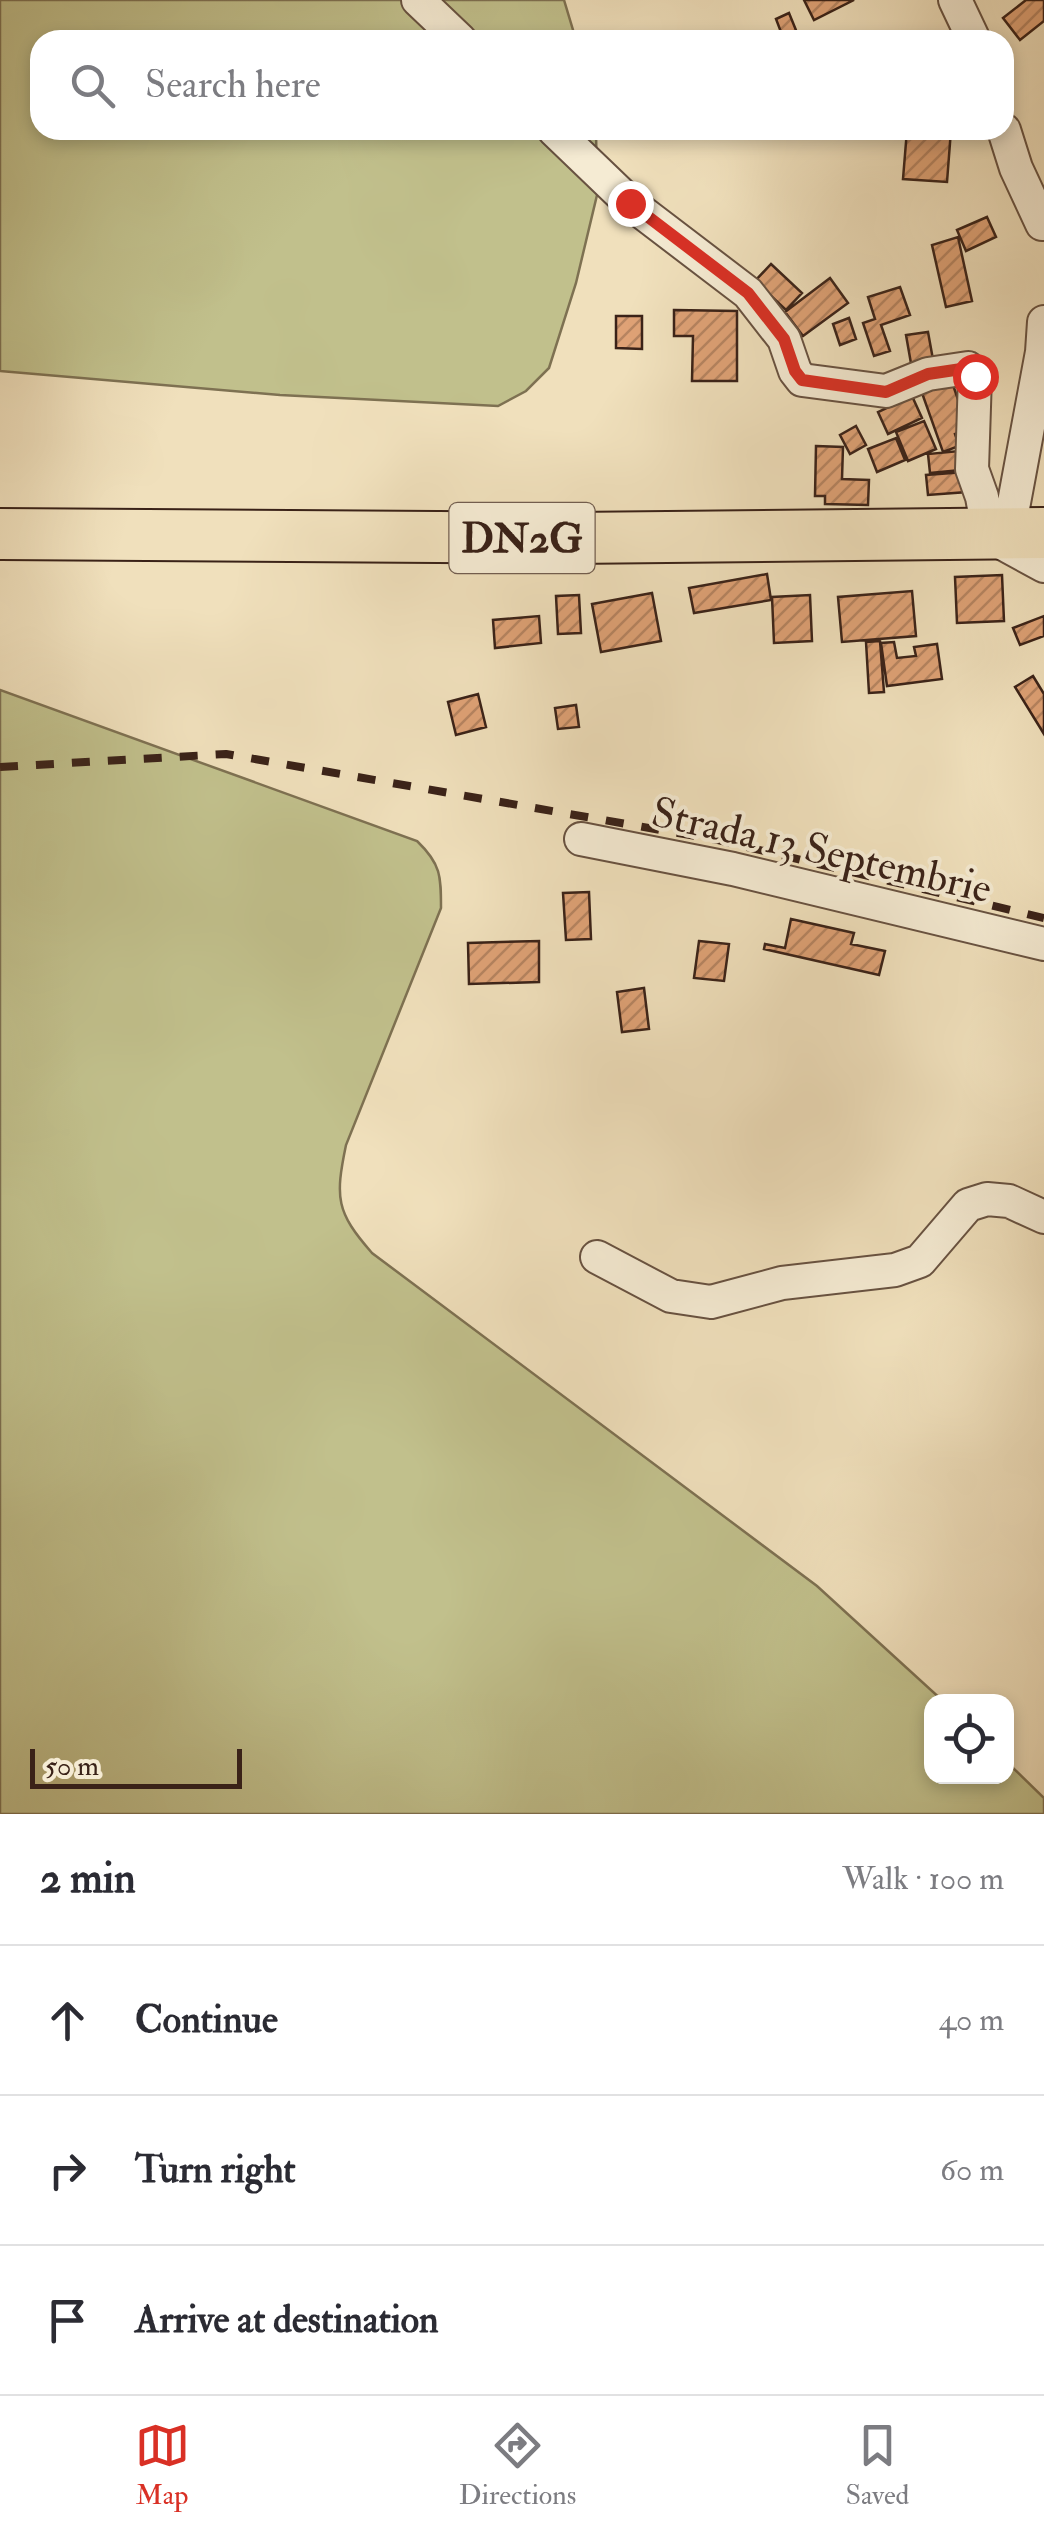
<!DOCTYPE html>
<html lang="en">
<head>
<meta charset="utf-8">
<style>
	:root { --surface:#fff; --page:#f7f7f7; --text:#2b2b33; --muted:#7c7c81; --line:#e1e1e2; --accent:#d93025 }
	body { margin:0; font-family:"IM FELL Double Pica",serif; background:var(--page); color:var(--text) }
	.controls { position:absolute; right:30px; bottom:30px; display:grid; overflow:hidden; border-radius:20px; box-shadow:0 5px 15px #0003 }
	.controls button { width:90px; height:90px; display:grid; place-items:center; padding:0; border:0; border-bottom:2px solid var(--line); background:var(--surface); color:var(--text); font:50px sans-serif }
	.scale { position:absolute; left:30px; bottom:25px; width:212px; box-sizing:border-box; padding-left:10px; border:5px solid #3a2218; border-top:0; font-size:28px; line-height:35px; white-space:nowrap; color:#3a2218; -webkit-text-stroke:8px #f5ebd3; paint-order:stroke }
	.stop { position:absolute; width:30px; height:30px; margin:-22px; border:8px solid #d93025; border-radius:50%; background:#fff }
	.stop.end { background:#d93025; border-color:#fff; box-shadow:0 2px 10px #0008 }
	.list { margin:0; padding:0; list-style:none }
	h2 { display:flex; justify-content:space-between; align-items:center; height:130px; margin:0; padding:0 40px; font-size:42px }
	h2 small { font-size:32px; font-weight:400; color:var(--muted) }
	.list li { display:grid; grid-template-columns:65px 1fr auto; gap:30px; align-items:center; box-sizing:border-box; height:150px; padding:0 40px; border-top:2px solid var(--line) }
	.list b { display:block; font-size:38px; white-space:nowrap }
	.list em { font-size:32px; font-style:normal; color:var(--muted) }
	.icon { flex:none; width:55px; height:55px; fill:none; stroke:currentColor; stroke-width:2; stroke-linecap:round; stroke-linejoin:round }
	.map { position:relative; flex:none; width:1044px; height:1814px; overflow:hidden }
	.search { position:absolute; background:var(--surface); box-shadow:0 5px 15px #0003; left:30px; right:30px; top:30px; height:110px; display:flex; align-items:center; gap:25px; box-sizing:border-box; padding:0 35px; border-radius:30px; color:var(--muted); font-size:38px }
	.sheet { height:580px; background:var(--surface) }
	nav { display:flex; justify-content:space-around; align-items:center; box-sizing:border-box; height:140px; border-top:2px solid var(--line); background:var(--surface); font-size:28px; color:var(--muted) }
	nav a { display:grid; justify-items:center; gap:5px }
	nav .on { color:var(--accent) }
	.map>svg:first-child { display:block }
	.green { fill:#c1c08c; stroke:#7e7152; stroke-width:2.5 }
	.building { fill:url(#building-hatch); stroke:#3a2218; stroke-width:2.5 }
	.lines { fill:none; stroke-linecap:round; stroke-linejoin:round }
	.minor-casing { stroke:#685241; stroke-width:36 }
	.primary-casing { stroke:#3a2218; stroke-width:54 }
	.minor { stroke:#f5ebd3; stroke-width:32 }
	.primary { stroke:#f0e0bc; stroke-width:50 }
	.rail { stroke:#3a2218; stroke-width:8; stroke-dasharray:18 18; stroke-linecap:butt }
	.route { stroke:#d93025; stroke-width:12 }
	.labels { text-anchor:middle; stroke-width:8; stroke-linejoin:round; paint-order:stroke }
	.shield { fill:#f5ebd3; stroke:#725e50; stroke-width:2.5 }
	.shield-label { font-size:40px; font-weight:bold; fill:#3a2218 }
	.street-label { font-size:42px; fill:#3a2218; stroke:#f5ebd3 }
</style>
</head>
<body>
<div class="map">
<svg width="1044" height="1814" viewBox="0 0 1044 1814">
	<defs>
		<pattern id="building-hatch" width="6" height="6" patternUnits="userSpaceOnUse" patternTransform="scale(2.5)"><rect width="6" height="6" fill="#dfa276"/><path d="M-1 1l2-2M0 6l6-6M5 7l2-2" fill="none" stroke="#b68460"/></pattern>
	</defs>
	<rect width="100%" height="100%" fill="#f0e0bc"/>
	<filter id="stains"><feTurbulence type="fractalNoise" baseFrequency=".002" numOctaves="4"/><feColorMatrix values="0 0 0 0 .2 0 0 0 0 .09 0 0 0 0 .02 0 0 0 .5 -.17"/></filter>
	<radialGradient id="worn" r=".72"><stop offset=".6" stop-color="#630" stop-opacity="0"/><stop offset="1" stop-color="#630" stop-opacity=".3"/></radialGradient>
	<!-- green -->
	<path class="green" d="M0 0H564L576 40H40V130H596L597 195 576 283 549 368 526 391 498 406 280 395 0 371Z
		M0 690 417 841C441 864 441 876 441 908L346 1145C335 1198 336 1212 372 1253L817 1586 943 1701 932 1702V1776H1006L1007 1762 1044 1798V1814H0Z"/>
	<!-- building -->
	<path class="building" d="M804 0H854L814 20Z
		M1026 0H1044V21L1020 40 1003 18Z
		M789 13 800 40H784L776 19Z
		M907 130H951L947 182 903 179Z
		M987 217 996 237 966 251 957 230Z
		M958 237 972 301 946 307 932 245Z
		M771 264 802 293 786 310 755 281Z
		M830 278 848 303 803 336 785 312Z
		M900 287 910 315 881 325 890 351 874 356 863 323 875 319 868 297Z
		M674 310 737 311V381H692L693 336H674Z
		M616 316H642V349L616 348Z
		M849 318 856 339 840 345 833 324Z
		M928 332 934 365 912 369 906 335Z
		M952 382 968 429 955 434 959 446 943 452 922 393Z
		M912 396 922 418 888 434 878 412Z
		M924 421 936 449 908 461 896 432Z
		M856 426 866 445 850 454 840 435Z
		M896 438 905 460 877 472 868 449Z
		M816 446 843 447 842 479 869 480 868 505 825 504V496H815Z
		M959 451 961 470 930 473 928 454Z
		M965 472 967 492 928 495 926 475Z
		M767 574 771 600 694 613 689 588Z
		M1002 575 1004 621 957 623 955 577Z
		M912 591 916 636 842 642 838 597Z
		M652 593 661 641 601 652 592 604Z
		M579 595 581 633 558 634 556 596Z
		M810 595 812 641 774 643 772 597Z
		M539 616 541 643 495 648 493 620Z
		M1044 616V636L1020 645 1013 628Z
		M880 641 884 692 869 693 866 642Z
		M894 642 897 658 916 656 914 647 937 644 942 679 887 686 881 643Z
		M1033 676 1044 694V734L1015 687Z
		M478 694 486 727 456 735 448 702Z
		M576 705 579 727 558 729 555 708Z
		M589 892 591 939 566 940 563 893Z
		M791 919 854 933 851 944 885 951 879 975 764 949 765 944 785 948Z
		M539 941V982L469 984 468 943Z
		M699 941 729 944 724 981 694 978Z
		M644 988 649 1029 622 1032 617 992Z"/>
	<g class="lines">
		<defs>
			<path id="minor" d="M418 0 460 40
				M955 0 974 40
				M554 130 630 203 748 293 784 339 795 371 802 380 886 391 928 374 968 368 975 376 972 469 982 497 989 536 1044 566
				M1004 130 1016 168 1042 224
				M1008 535 1042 352 1044 322
				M581 839 733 869 1044 944
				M597 1257 671 1296 711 1302 782 1283 895 1270 920 1261 968 1205 987 1199 1009 1201 1044 1217"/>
			<path id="primary" d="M0 534 571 538 1044 533"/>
		</defs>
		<!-- minor casing -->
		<use href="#minor" class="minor-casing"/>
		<!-- primary casing -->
		<use href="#primary" class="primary-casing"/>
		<!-- minor -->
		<use href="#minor" class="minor"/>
		<!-- primary -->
		<use href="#primary" class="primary"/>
		<!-- rail -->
		<path class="rail" d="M0 767 226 754 718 840 1044 918"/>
	</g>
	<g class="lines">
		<!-- route -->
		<path class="route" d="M630 203 748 293 784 339 795 371 802 380 886 392 928 374 968 368 975 376"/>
	</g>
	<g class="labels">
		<!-- shield labels -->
		<rect class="shield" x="449.5" y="503" width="145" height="70" rx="8"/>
		<g class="shield-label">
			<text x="522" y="552">DN2G</text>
		</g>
		<!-- street labels -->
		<g class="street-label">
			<text transform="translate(822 849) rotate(13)" y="15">Strada 13 Septembrie</text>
		</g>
	</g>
	<rect width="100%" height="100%" filter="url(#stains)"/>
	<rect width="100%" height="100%" fill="url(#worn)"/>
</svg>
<div class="controls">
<button><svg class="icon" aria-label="locate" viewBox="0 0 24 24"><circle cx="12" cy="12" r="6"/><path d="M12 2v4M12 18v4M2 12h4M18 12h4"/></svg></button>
</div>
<div class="scale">50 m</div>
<div class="stop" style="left:975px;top:376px"></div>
<div class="stop end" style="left:630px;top:203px"></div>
<div class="search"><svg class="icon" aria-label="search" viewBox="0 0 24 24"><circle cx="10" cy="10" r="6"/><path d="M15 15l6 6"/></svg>Search here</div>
</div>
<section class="sheet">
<h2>2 min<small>Walk · 100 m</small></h2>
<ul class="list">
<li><svg class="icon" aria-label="ahead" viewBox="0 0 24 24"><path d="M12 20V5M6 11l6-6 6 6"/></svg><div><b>Continue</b></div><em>40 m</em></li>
<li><svg class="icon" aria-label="right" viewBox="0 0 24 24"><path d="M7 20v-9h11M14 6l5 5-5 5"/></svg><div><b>Turn right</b></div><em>60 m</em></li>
<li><svg class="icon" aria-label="arrive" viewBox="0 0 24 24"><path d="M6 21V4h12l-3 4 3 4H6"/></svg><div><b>Arrive at destination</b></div></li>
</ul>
</section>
<nav>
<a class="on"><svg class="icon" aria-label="map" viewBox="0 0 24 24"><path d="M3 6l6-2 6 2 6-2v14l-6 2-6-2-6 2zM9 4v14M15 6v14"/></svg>Map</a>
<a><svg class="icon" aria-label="directions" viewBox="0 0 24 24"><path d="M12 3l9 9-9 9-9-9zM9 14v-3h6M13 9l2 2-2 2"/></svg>Directions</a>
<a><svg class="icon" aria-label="saved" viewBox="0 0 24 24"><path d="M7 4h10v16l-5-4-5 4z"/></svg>Saved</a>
</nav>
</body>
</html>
